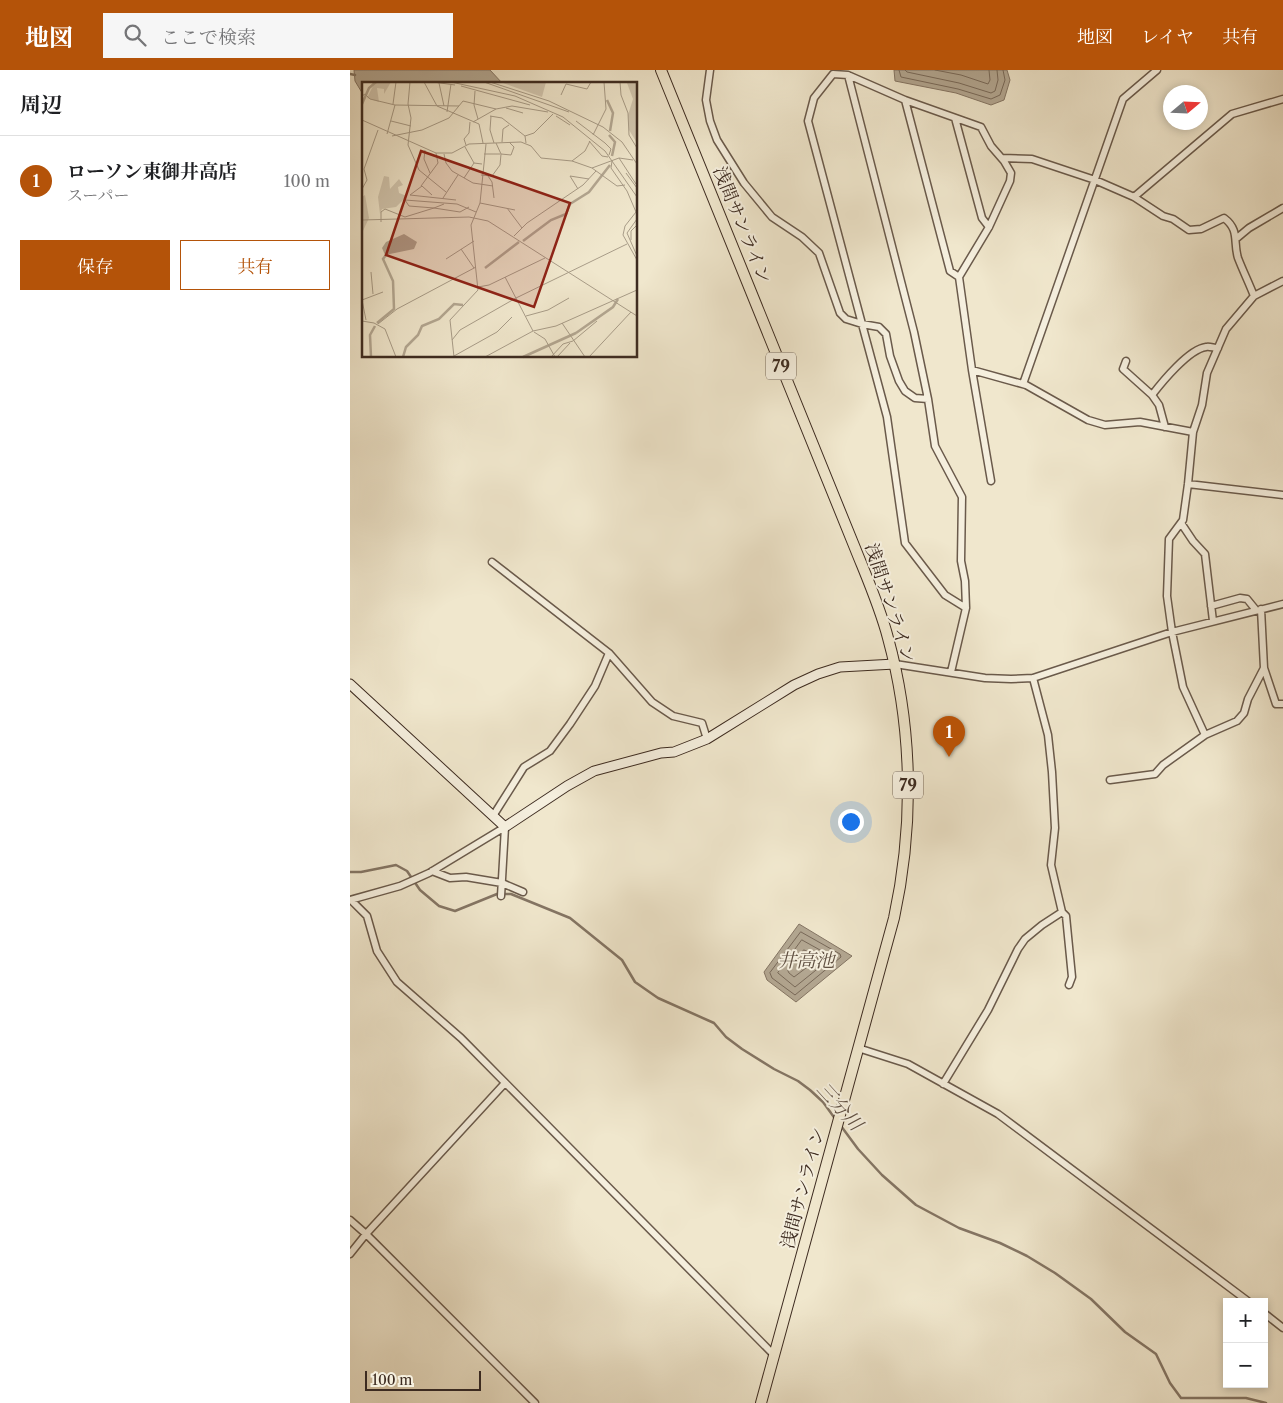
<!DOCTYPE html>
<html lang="ja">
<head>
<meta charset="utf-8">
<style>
	:root { --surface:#fff; --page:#f6f6f6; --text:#202124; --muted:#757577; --line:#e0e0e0; --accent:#b45309 }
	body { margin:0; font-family:"Libre Caslon Text","Noto Serif JP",serif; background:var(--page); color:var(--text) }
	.controls { position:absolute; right:15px; bottom:15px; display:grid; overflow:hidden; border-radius:0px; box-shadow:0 2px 8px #0003 }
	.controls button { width:45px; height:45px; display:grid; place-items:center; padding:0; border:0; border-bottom:1px solid var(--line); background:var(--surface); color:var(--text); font:25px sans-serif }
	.compass { position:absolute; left:813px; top:15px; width:45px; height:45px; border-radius:50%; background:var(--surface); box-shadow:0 2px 8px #0003; rotate:71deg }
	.scale { position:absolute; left:15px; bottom:12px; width:116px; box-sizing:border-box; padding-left:5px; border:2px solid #3d2b20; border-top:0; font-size:14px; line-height:18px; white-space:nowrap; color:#3d2b20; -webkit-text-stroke:4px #f5efde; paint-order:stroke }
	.you { position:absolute; left:500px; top:751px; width:18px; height:18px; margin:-12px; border:4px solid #fff; border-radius:50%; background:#1a73e8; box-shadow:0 0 0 8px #1a73e833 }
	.badge { display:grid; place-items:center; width:32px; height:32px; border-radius:50%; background:var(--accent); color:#fff; font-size:16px; font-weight:700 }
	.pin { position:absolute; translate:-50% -41px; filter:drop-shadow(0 1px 2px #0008) }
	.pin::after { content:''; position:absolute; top:26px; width:18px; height:15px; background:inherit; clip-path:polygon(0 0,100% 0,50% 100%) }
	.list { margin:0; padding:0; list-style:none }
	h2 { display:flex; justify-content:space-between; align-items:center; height:65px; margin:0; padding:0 20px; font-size:21px }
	h2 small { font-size:16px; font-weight:400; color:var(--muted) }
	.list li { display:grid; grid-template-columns:32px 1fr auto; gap:15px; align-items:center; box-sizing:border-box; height:90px; padding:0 20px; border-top:1px solid var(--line) }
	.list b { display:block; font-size:19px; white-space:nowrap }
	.list p { margin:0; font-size:16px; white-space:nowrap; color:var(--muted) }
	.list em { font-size:16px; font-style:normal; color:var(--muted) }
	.actions { display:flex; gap:10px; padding:15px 20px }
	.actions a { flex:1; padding:11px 0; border:1px solid var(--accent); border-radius:0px; text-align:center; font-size:18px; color:var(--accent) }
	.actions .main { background:var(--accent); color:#fff }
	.icon { flex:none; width:28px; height:28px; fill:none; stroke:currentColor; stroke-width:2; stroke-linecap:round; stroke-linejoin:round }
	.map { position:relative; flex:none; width:933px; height:1333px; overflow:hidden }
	header { display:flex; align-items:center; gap:30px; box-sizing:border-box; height:70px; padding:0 25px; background:var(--accent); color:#fff }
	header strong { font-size:24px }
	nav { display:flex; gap:28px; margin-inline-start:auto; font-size:18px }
	.search { width:350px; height:45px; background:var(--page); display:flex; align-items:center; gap:12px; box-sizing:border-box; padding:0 18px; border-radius:0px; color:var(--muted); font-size:19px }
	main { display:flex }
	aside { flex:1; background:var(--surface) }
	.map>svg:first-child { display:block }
	.water { fill:#b3a792; stroke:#847564 }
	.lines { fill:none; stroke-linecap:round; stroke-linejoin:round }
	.shore { stroke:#786959; stroke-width:1 }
	.stream { stroke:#847564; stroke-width:2.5 }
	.street-casing { stroke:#6a5a4b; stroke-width:9 }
	.secondary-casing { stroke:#3d2b20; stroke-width:11 }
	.primary-casing { stroke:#3d2b20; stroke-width:12 }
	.street { stroke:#f5efde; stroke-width:6 }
	.secondary { stroke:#f5efde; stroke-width:9 }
	.primary { stroke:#f0e7cd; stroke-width:10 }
	.labels { text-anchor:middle; stroke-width:4; stroke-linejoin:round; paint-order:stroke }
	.shield { fill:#f5efde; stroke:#746659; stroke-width:1 }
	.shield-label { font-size:16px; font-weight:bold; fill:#3d2b20 }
	.street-label { font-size:18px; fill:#3d2b20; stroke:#f5efde }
	.water-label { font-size:19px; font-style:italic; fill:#605042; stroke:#f5efde }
	.inset-river { fill:none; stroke:#b3a792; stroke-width:2.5 }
	.inset-road { fill:none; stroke:#a89c88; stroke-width:1 }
	.view { fill:#8f2418; fill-opacity:0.15; stroke:#8f2418; stroke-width:2.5 }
	.inset-edge { fill:none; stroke:#3d2b20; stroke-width:2.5 }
</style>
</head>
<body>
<header>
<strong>地図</strong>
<div class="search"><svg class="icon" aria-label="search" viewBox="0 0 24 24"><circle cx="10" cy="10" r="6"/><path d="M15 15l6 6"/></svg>ここで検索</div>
<nav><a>地図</a><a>レイヤ</a><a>共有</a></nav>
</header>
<main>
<aside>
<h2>周辺<small></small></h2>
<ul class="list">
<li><span class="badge">1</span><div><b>ローソン東御井高店</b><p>スーパー</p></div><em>100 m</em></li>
</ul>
<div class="actions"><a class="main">保存</a><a>共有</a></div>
</aside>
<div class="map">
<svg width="933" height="1333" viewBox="0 0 933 1333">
	<rect width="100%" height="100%" fill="#f0e7cd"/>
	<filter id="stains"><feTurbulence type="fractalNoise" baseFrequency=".004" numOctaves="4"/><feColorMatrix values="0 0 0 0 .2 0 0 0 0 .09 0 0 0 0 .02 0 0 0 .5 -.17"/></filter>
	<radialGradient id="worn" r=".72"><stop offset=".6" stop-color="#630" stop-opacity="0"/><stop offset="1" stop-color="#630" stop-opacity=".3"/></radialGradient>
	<!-- water -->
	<path class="water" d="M4 0H140L153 14H14V26L5 11Z
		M544 0H657L660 10 654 30 641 35 606 23 545 11Z
		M449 854 502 886 446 932 417 910 414 902Z"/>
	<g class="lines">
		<!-- shore -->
		<path class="shore" d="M549 0 551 7 608 19 641 29 650 25 655 10 653 0
			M555 0 557 2 609 13 641 23 645 21 648 10 647 0
			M585 0 611 5 638 14 640 10 639 0
			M451 862 490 884 491 887 445 925 422 908 420 903Z
			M452 870 479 885 481 888 445 917 428 903Z
			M454 880 467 886 468 889 444 907 439 903 438 901Z"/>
		<!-- stream -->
		<path class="stream" d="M0 4 5 5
			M0 802H11L46 795 57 801 70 820 89 836 105 841 147 824H161L220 848 272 890 285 912 308 928 364 953 376 967 392 979 424 999 448 1011 460 1020 473 1032 486 1050
			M491 1056 508 1079 532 1105 566 1135 609 1158 650 1173 677 1186 705 1203 741 1229 775 1262 806 1284 820 1313 831 1328H896L916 1333"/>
		<defs>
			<path id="street" d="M360 0 356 30 360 51 367 70 394 113 422 147 452 167 469 183 490 243 496 249 512 254 537 347 555 473 595 525 616 538
				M498 5 564 262 578 329 585 376 612 427 611 491 615 511 616 538 601 602
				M555 30 498 5 483 4 464 28 458 51 512 254 529 257 536 264 540 286 549 311 555 321 565 328 578 329
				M605 48 632 148 639 157
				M652 88 682 89 745 110 784 127 813 146 823 149 839 160 851 159 874 148C890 160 883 172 888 188 893 201 899 213 904 226
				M784 127 882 44 933 29
				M887 168 899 158 933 138
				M609 207 600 201 555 30 631 57 641 76 654 91 661 103 660 111 639 157 609 207 622 300 641 411
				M776 291 773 299 802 325 809 335 815 357
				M622 300 676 315 738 350 755 355 790 352 843 362
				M673 314 773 29 807 0
				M802 325C812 312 839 279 856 277 859 276 864 278 868 278
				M838 414 933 425
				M831 453 843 471 855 484 863 551
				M142 492 259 583 302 632 323 646 352 653 357 669
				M861 536 890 528 897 529 906 540
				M911 539 914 598 926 634H933
				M545 594 635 608 661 609 683 608 822 562 933 534
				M683 608 698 665 702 702 705 758 701 795 712 842 716 846 722 907 719 915
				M855 665 833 617 822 562 817 526 819 469 833 450 838 414 843 362 852 335 857 303 876 259 904 226 933 211
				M760 710 805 704 813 695 855 665 887 651 894 643 898 629 914 598
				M143 746 174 697 200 681 220 654 245 616 259 583
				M82 801 100 808 116 807 152 813 173 822
				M151 826 155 757
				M0 830 50 816 79 803 155 757
				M1 830 17 846 27 881 47 912 111 968 424 1285
				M508 978 558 994 648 1044 899 1232
				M593 1014 638 940 668 879 675 869 692 855 712 842
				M0 1150 16 1164 185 1333
				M0 1184 16 1164 155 1013
				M914 1243 933 1258"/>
			<path id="secondary" d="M0 614 155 757 217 716 244 701 311 683 324 682 357 669 444 615 468 604 490 597 545 594"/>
			<path id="primary" d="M311 0 505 478C517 508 530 537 538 568 563 659 564 756 544 848L411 1333"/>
		</defs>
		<!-- street casing -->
		<use href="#street" class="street-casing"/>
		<!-- secondary casing -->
		<use href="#secondary" class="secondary-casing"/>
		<!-- primary casing -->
		<use href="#primary" class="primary-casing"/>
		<!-- street -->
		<use href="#street" class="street"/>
		<!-- secondary -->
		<use href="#secondary" class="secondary"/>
		<!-- primary -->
		<use href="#primary" class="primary"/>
	</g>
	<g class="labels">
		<!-- shield labels -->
		<g class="shield">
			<rect x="416" y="282.5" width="30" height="27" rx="4"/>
			<rect x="543" y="701.5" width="30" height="27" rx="4"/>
		</g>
		<g class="shield-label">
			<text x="431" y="302">79</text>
			<text x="558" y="721">79</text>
		</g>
		<!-- street labels -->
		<g class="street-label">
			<text transform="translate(392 155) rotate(68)" y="6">浅間サンライン</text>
			<text transform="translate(540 533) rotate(72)" y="6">浅間サンライン</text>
			<text transform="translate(453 1118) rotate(-75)" y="6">浅間サンライン</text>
		</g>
		<!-- water labels -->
		<g class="water-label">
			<text x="456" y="897">井高池</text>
			<text transform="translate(490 1036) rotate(48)" y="7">三分川</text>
		</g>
	</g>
	<!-- overview -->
	<g transform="translate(12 12)">
		<rect width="275" height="275" fill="#f0e7cd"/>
		<path d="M13 0H29L22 12V7L15 6 17 20 5 16ZM138 0H184L180 15ZM275 0V61L267 48 266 33 271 17 265 1ZM22 94 27 95 28 107 37 97 41 103 36 105 37 111 45 114 34 125 20 127 18 132 16 115ZM3 113 7 136 0 151V115Z" fill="#d2c7b0"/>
		<path d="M42 152 55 160 52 167 23 173 20 166 24 160Z" fill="#b3a792"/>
		<path class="inset-river" d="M245 18 251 31 248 49M0 22 7 6 14 0M247 53 253 60 250 74M161 159 189 138 204 132 208 122 227 110 248 83M123 186 157 160M15 241 32 227 31 199 21 177 24 173M214 251 251 225 256 217M9 275 8 253 13 244M41 275 44 265 56 253 60 244 77 237 92 222 101 223M161 275 214 251"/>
		<path class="inset-road" d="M48 0 46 22 49 36 46 63 57 88 84 110M62 0 75 24 117 42 121 61M71 0 93 3M89 0 153 14 201 35 243 69 275 115M122 0 207 30M128 0 187 19 241 45 260 60 275 82M258 0 259 13 266 31 267 53 275 66M77 1 82 24M99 4 168 23M113 9 112 23 116 37M199 13 204 2 225 7 229 0M0 14 3 12 8 17 33 23 97 24M31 22 34 0M144 26 161 31M85 30 89 2M128 34 140 36 163 54 164 61M129 34 128 48 132 61M194 34 208 43M0 38 74 71H90L107 62 159 60 169 64 179 76 210 79 230 86 255 104 263 103M29 39 49 44M214 39 243 61 249 67 247 73M111 40 134 27 150 24 186 30M25 52 33 23M231 53 244 27 242 0M30 54 60 48 87 36 101 19 134 27M163 54 172 51 191 32M227 59 240 74 246 75M140 60 141 47 147 43M104 63 102 57 107 51 108 40M103 65 112 81 120 82M63 68 62 77 68 91M82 72 84 81 90 89 111 101 131 104M122 72H138M139 72 149 73 152 65 147 60M257 76 274 102M210 79 223 69 228 59M250 79 249 86 265 109 274 130 263 144 261 153 275 178M230 86 257 76 271 78M264 91 275 106M119 93 130 94 138 83 139 72 134 61M126 94 130 100 132 116M208 94 227 97M208 94 216 107M102 96 112 81M59 104 76 81 74 71M0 107 5 98 2 87 16 48M70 113 60 104 48 113 94 118M81 116 96 93M43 118 95 122 114 130M43 118 47 124 72 126 82 122M118 121 153 128M145 126 160 146M275 137 265 151 275 174M0 138 107 135 126 139 275 234M19 140V130L23 127 43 135 72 126 98 130 107 125M152 154 165 141 221 103 234 89M269 158V149L275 143M99 167 112 186M84 177 112 159M9 190 11 212M143 195 171 249M116 205 127 203 183 176M0 218 21 210M0 218 4 238M164 234 186 228 207 216M0 239 12 241 23 247 34 275M200 241 223 275M16 242 35 227 114 185M172 250 183 257 193 275M90 258 98 248 154 216 265 162M92 274 135 250 150 235M92 275 88 238 116 208 109 143 118 121 124 62M123 275 171 249 194 244 275 208M189 275 201 262 211 259 235 239M195 275 208 261M227 275 269 230"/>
		<path class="view" d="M59 69 208 121 172 225 24 173Z"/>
		<rect width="275" height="275" class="inset-edge"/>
	</g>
	<rect width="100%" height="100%" filter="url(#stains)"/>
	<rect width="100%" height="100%" fill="url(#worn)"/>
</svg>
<div class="controls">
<button>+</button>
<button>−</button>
</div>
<svg class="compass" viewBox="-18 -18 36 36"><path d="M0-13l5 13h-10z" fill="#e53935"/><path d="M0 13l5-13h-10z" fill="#757577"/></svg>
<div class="scale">100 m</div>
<div class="you"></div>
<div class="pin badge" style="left:599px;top:687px">1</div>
</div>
</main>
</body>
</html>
